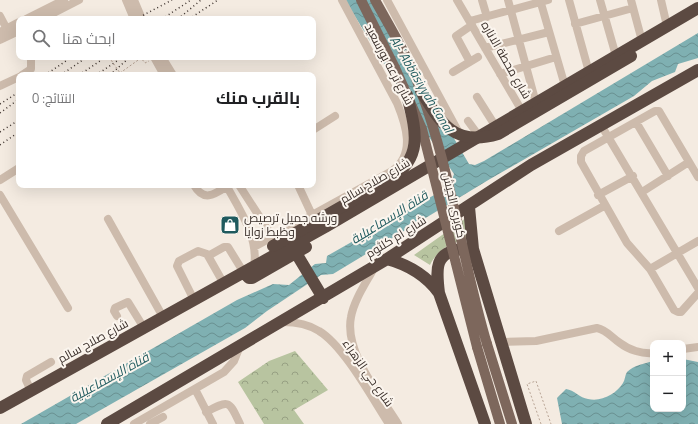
<!DOCTYPE html>
<html lang="ar">
<head>
<meta charset="utf-8">
<style>
	:root { --surface:#fff; --page:#f2f2f2; --text:#202124; --muted:#757577; --line:#e0e0e0 }
	body { margin:0; font-family:"Titillium Web",Cairo,sans-serif; background:var(--page); color:var(--text); direction:rtl }
	.controls { position:absolute; right:12px; bottom:12px; display:grid; overflow:hidden; border-radius:8px; box-shadow:0 4px 16px #0002 }
	.controls button { width:36px; height:36px; display:grid; place-items:center; padding:0; border:0; border-bottom:1px solid var(--line); background:var(--surface); color:var(--text); font:20px sans-serif }
	.list { margin:0; padding:0; list-style:none }
	h2 { display:flex; justify-content:space-between; align-items:center; height:52px; margin:0; padding:0 16px; font-size:17px }
	h2 small { font-size:13px; font-weight:400; color:var(--muted) }
	.icon { flex:none; width:22px; height:22px; fill:none; stroke:currentColor; stroke-width:2; stroke-linecap:round; stroke-linejoin:round }
	.map { position:relative; flex:none; width:698px; height:424px; overflow:hidden; direction:ltr }
	.search { position:absolute; background:var(--surface); box-shadow:0 4px 16px #0002; left:16px; top:16px; width:300px; height:44px; display:flex; align-items:center; gap:10px; box-sizing:border-box; padding:0 14px; border-radius:8px; color:var(--muted); font-size:15px }
	.panel { position:absolute; background:var(--surface); box-shadow:0 4px 16px #0002; left:16px; top:72px; width:300px; height:116px; border-radius:8px; direction:rtl }
	.map>svg:first-child { display:block }
	.forest { fill:url(#forest-crowns) }
	.water { fill:url(#water-waves) }
	.lines { fill:none; stroke-linecap:round; stroke-linejoin:round }
	.path { stroke:#b9a596; stroke-width:1; stroke-dasharray:2 2; stroke-linecap:butt }
	.minor { stroke:#cdbbac; stroke-width:8 }
	.major { stroke:#7d675c; stroke-width:10 }
	.highway { stroke:#5c4a42; stroke-width:12 }
	.rail { stroke:#3b302b; stroke-width:1.5; stroke-dasharray:1 3; stroke-linecap:butt }
	.path-bridge { stroke:#b9a596; stroke-width:1; stroke-dasharray:2 2; stroke-linecap:butt }
	.major-bridge { stroke:#7d675c; stroke-width:10 }
	.highway-bridge { stroke:#5c4a42; stroke-width:12 }
	.labels { text-anchor:middle; stroke-width:4; stroke-linejoin:round; paint-order:stroke }
	.street-label { font-size:12px; fill:#3b302b; stroke:#fbf5ee }
	.poi-label { font-size:12px; fill:#3b302b; stroke:#fbf5ee; text-anchor:start }
	.water-label { font-size:13px; font-style:italic; fill:#1f5a5e; stroke:#fbf5ee }
</style>
</head>
<body>
<div class="map">
<svg width="698" height="424" viewBox="0 0 698 424">
	<defs>
		<pattern id="forest-crowns" width="20" height="18" patternUnits="userSpaceOnUse"><rect width="20" height="18" fill="#b8c4a0"/><path d="M2 6a3 3 0 1 1 6 0M12 15a3 3 0 1 1 6 0" fill="none" stroke="#97a083"/></pattern>
		<pattern id="water-waves" width="16" height="10" patternUnits="userSpaceOnUse"><rect width="16" height="10" fill="#7fb0b2"/><path d="M0 5q4-4 8 0t8 0" fill="none" stroke="#699091"/></pattern>
	</defs>
	<rect width="100%" height="100%" fill="#f4ebe1"/>
	<!-- forest -->
	<path class="forest" d="M466 218 467 239C450 243 438 249 430 265L414 255Z
		M295 351 328 390 294 410 304 424H264L238 382 269 361Z"/>
	<!-- water -->
	<path class="water" d="M345 0H373L469 164 475 165 484 161 698 33V58L678 64 675 72 652 81 634 96 490 179 333 274 321 275 267 311 245 328 76 424H21L237 300 273 284 289 285 315 264 326 263 327 256 450 186 454 174 425 131Z
		M683 359 698 362V424H562L557 398 566 389C574 390 580 398 588 399 602 402 616 394 623 383 625 380 625 375 627 372 634 365 644 364 653 361V409H683Z"/>
	<g class="lines">
		<!-- path -->
		<path class="path" d="M120 73 141 58 145 63 149 61
			M541 424 527 384 536 381 551 424"/>
		<!-- minor -->
		<path class="minor" d="M126 0 134 19
			M134 0 142 19
			M387 0 459 133
			M457 0 522 111
			M482 0 487 17
			M508 0 536 103
			M540 0 565 86
			M569 0 589 72
			M600 0 616 56
			M631 0 642 41
			M661 0 667 26
			M0 16 10 35
			M26 19 64 0
			M42 19 79 0
			M470 21 548 0
			M575 24 633 8
			M0 32 19 22
			M0 40 19 31
			M485 48 549 32
			M154 57 164 75
			M162 57 173 75
			M470 62 456 36 472 25
			M453 72 478 57
			M500 74 556 57
			M22 75 31 69V57
			M0 86 19 77
			M477 97 496 127
			M468 121 479 136
			M636 122 668 176
			M601 125 698 288
			M313 130 335 116
			M698 177 659 111H655L584 151 581 156V162L627 243 650 269 674 310 678 312H681L698 293
			M0 180 19 168
			M194 185C204 203 215 194 229 185
			M226 185C240 210 259 238 254 267
			M239 185 272 236
			M298 185 312 215
			M642 192 689 162
			M0 195 68 308
			M598 195 633 176
			M108 219 163 317
			M559 231 604 206
			M254 247 392 171C416 154 406 125 397 103L342 0
			M208 256 224 247H228L244 273
			M374 268C366 283 354 300 351 317 344 352 380 395 398 424
			M650 269 698 241
			M194 300 177 266 179 261 198 251 207 254 224 284
			M117 316 114 311 115 308 128 302 144 328
			M283 322C296 322 308 324 319 331 344 346 372 398 389 424
			M503 342 536 341 597 328C607 330 612 338 620 343 629 350 642 354 653 353
			M683 349 698 347
			M195 389 213 424
			M31 391 26 380 27 376 51 362
			M206 412C230 399 229 401 240 424
			M134 424 224 372 234 361 240 346
			M150 424 163 417"/>
		<!-- major -->
		<path class="major" d="M487 344 512 424
			M477 347 500 424"/>
		<!-- highway -->
		<path class="highway" d="M469 207 473 249 526 424
			M296 253 323 298
			M387 259C409 265 426 275 439 293L485 424
			M244 273 249 278H252L306 247
			M439 293C436 269 434 251 464 249
			M0 408 325 227 698 8
			M107 424 387 259 531 165 698 70"/>
		<!-- rail -->
		<path class="rail" d="M136 19 172 0
			M162 19 191 0
			M178 19 201 0
			M189 19 218 0
			M45 75 72 57
			M61 75 87 57
			M79 75 106 57
			M96 75 123 57
			M110 75 130 57
			M0 104 19 92
			M0 113 19 99
			M0 132 19 120
			M0 145 19 132"/>
		<!-- path-bridge -->
		<path class="path-bridge" d="M109 57 120 73"/>
		<!-- major-bridge -->
		<path class="major-bridge" d="M361 0 396 70 422 129 477 347
			M375 0C391 29 409 58 420 89 451 170 462 261 487 344"/>
		<!-- highway-bridge -->
		<path class="highway-bridge" d="M421 91C441 124 455 147 498 134L631 56
			M273 246 390 179C425 157 415 128 407 95"/>
	</g>
	<!-- icons -->
	<defs>
		<symbol id="shop-square" viewBox="-11 -11 22 22"><rect x="-9" y="-9" width="18" height="18" rx="4" fill="#1f5a5e" stroke="#fbf5ee"/><path d="M-5-2.5h2.3a2.7 3.5 0 0 1 5.4 0H5L5.5 6h-11ZM-1.5-2.5h3a1.5 2.3 0 0 0-3 0Z" fill="#fff"/></symbol>
	</defs>
	<g fill-rule="evenodd">
		<use href="#shop-square" x="219" y="214" width="22" height="22"/>
	</g>
	<g class="labels">
		<!-- street labels -->
		<g class="street-label">
			<text transform="translate(506 60) rotate(60)" y="4">شارع محطة الاناره</text>
			<text transform="translate(389 64) rotate(62)" y="4">شارع ترعه بورسعيد</text>
			<text transform="translate(375 181) rotate(-30)" y="4">شارع صلاح سالم</text>
			<text transform="translate(454 205) rotate(77)" y="4">كوبرى الجيش</text>
			<text transform="translate(396 237) rotate(-32)" y="4">شارع ام كلثوم</text>
			<text transform="translate(93 341) rotate(-29)" y="4">شارع صلاح سالم</text>
			<text transform="translate(368 373) rotate(55)" y="4">شارع حي الزهراء</text>
		</g>
		<!-- poi labels -->
		<g class="poi-label">
			<text x="244" y="222">ورشه جميل ترصيص<tspan x="244" dy="14">وظبط زوايا</tspan></text>
		</g>
		<!-- water labels -->
		<g class="water-label">
			<text transform="translate(422 84) rotate(59)" y="5">Al-ʿAbbāsiyyah Canal</text>
			<text transform="translate(389 217) rotate(-32)" y="5">قناة الإسماعيلية</text>
			<text transform="translate(109 377) rotate(-29)" y="5">قناة الإسماعيلية</text>
		</g>
	</g>
</svg>
<div class="controls">
<button>+</button>
<button>−</button>
</div>
<div class="search"><svg class="icon" aria-label="search" viewBox="0 0 24 24"><circle cx="10" cy="10" r="6"/><path d="M15 15l6 6"/></svg>ابحث هنا</div>
<section class="panel">
<h2>بالقرب منك<small>النتائج: 0</small></h2>
<ul class="list">
</ul>
</section>
</div>
</body>
</html>
